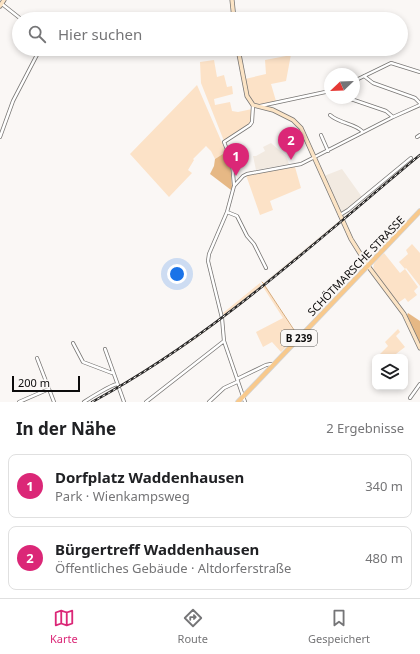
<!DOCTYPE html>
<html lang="de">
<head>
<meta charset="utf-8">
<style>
	:root { --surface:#fff; --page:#f6f6f6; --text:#202124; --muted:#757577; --line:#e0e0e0; --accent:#db2777 }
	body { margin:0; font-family:"Noto Sans",sans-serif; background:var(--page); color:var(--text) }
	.controls { position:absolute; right:12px; bottom:12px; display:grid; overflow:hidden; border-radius:8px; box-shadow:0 2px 6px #0003 }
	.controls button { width:36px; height:36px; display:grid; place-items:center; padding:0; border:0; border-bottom:1px solid var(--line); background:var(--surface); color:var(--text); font:20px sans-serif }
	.compass { position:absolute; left:324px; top:68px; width:36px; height:36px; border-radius:50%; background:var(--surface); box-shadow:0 2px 6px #0003; rotate:247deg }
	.scale { position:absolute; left:12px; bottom:10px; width:68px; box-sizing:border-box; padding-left:4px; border:2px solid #0c0b0b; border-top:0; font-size:11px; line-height:14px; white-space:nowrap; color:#0c0b0b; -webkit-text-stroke:3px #faf7f5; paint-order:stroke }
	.you { position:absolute; left:177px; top:274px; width:14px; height:14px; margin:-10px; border:3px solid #fff; border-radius:50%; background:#1a73e8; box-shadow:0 0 0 6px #1a73e833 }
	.badge { display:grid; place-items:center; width:26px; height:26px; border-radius:50%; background:var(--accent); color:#fff; font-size:13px; font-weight:700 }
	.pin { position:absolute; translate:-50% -33px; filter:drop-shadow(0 1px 2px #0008) }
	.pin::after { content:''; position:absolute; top:21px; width:14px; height:12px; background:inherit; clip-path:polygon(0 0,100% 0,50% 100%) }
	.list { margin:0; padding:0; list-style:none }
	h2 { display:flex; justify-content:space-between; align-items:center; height:52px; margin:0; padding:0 16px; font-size:17px }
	h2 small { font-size:13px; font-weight:400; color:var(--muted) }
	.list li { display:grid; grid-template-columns:26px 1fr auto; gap:12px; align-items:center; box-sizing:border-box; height:64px; margin:0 8px 8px; padding:0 8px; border:1px solid var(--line); border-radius:8px }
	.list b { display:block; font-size:15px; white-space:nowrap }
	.list p { margin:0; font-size:13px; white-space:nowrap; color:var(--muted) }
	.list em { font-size:13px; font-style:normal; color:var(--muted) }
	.icon { flex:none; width:22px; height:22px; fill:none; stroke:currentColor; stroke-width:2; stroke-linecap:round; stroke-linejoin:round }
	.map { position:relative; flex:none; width:420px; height:402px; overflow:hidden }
	.search { position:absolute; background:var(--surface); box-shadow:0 2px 6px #0003; left:12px; right:12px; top:12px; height:44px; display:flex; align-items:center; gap:10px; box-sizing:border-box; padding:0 14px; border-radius:22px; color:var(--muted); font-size:15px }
	.sheet { height:196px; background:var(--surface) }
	nav { display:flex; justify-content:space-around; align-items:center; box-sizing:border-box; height:56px; border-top:1px solid var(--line); background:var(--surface); font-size:11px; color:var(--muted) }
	nav a { display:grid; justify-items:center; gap:2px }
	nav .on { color:var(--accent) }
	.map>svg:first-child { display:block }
	.built { fill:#f2eae1 }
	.green { fill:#fce2c7 }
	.forest { fill:#e6b885 }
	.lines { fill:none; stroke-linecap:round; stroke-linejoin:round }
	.stream { stroke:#d7aa78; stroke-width:1 }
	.minor-casing { stroke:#787674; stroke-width:4 }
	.secondary-casing { stroke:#787674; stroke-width:5 }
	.primary-casing { stroke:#d3d3d3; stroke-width:5.5 }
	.minor { stroke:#fff; stroke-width:2.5 }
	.secondary { stroke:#fce4c5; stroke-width:3.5 }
	.primary { stroke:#f8c98c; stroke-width:4 }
	.rail-casing { stroke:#282726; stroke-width:2.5 }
	.rail { stroke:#faf7f5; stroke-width:1; stroke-dasharray:3; stroke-linecap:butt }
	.labels { text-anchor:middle; stroke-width:4; stroke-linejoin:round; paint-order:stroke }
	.shield { fill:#faf7f5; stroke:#535251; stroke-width:1 }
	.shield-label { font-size:10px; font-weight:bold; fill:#0c0b0b }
	.street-label { font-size:11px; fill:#0c0b0b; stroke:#faf7f5 }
</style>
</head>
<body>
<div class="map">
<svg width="420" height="402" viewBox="0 0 420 402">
	<rect width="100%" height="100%" fill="#faf7f5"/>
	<!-- built -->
	<path class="built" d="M271 143 286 156 289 164 256 170 253 156H256L265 151 263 147Z
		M420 154V156L343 220 342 218 344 215 345 216Z
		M342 169 362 197 340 214 324 176Z
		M340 220 342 222 224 318 223 316Z
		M221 316V320L196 339 133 380 132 378 195 337 218 320Z"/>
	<!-- green -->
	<path class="green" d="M287 49H292L286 81 271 84 276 101 260 105 254 104 248 96 245 79 266 74 265 60 286 56Z
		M214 60 217 77 224 75 227 87 232 86 233 94 214 99 215 105 230 102 232 111 238 112 252 109 251 122 249 125 224 141 201 83 200 62Z
		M197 85 226 152 215 159 211 151 206 146 193 159 194 160 188 170 192 173 169 197 130 154Z
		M295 167 301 188 270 201 273 210 260 215 246 175Z
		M412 244 420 253V286L406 268 405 269 418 287 414 291 417 295 408 302 405 298 398 303 375 272C370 263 378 259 384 253L400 273 405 269 399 262 408 254 406 250Z
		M260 283 261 286 224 315 223 313Z
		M265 286 295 333V338L281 352 272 342 263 347 256 332 283 318 263 287Z
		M398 329 400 332 396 336 405 347 392 357H378V356L388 346 385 342Z"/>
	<!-- forest -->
	<path class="forest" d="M226 152 230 162 232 187 231 190 210 174 214 166 215 159Z
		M408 313 420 321V345L407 315Z"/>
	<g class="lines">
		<!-- stream -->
		<path class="stream" d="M262 282 264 284
			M265 286 296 333
			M298 335V336"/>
		<defs>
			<path id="minor" d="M2 4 21 19
				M364 76 373 83 415 98 420 103
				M354 81 391 63 420 72
				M348 98 386 111 393 117
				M260 106 330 91
				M330 115C340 124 355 123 363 132
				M321 135 328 151
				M0 137 13 101 40 49
				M417 137 420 135
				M234 185 232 162 224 142 250 125 252 122 253 105
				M227 212 237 216 247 236 254 244 266 268
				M340 215 348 210 411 158
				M73 343 83 362 112 373
				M105 349 124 402
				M37 358 54 402
				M237 379 266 365 271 364
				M410 398 420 384
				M19 402 49 389
				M84 402C90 398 111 385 117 384
				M146 402 224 341
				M209 402 224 388 237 382
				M245 402 224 341 222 318 208 261 209 254 227 212 234 186 243 176 247 174 301 164 393 117 420 105"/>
			<path id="secondary" d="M232 0 234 19
				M0 6 4 0
				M238 49 247 96 253 105 273 110 293 120 301 128 351 239 368 266 404 314 420 348"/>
			<path id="primary" d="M238 402 420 211"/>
		</defs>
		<!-- minor casing -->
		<use href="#minor" class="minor-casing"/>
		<!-- secondary casing -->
		<use href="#secondary" class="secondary-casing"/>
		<!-- primary casing -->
		<use href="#primary" class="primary-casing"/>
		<!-- minor -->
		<use href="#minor" class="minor"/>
		<!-- secondary -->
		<use href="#secondary" class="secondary"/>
		<!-- primary -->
		<use href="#primary" class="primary"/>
		<defs>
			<path id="rail" d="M92 402C213 337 315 242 420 155"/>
		</defs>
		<!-- rail casing -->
		<use href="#rail" class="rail-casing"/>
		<!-- rail -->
		<use href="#rail" class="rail"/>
	</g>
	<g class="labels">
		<!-- shield labels -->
		<rect class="shield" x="281" y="330" width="36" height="16" rx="3"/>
		<g class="shield-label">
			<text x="299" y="342">B 239</text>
		</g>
		<!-- street labels -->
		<g class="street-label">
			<text transform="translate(356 266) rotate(-46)" y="4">SCHÖTMARSCHE STRASSE</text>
		</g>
	</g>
</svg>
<div class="controls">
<button><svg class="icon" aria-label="layers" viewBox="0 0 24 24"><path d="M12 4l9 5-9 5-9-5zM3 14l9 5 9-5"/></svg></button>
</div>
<svg class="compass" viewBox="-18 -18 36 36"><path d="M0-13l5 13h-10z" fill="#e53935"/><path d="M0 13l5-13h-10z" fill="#757577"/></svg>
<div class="scale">200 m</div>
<div class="you"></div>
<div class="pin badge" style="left:236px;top:176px">1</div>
<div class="pin badge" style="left:291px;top:160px">2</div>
<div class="search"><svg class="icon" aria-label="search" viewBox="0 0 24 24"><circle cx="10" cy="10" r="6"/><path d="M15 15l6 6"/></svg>Hier suchen</div>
</div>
<section class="sheet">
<h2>In der Nähe<small>2 Ergebnisse</small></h2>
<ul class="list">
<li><span class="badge">1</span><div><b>Dorfplatz Waddenhausen</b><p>Park · Wienkampsweg</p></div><em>340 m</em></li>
<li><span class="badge">2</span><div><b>Bürgertreff Waddenhausen</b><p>Öffentliches Gebäude · Altdorferstraße</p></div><em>480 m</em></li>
</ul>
</section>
<nav>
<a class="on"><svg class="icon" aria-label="map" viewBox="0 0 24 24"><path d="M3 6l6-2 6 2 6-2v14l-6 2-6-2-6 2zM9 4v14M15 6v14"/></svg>Karte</a>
<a><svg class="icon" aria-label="directions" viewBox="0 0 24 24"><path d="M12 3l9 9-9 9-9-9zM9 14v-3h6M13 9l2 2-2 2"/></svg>Route</a>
<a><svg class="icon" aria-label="saved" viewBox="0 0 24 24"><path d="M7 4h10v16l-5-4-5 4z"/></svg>Gespeichert</a>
</nav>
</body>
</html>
